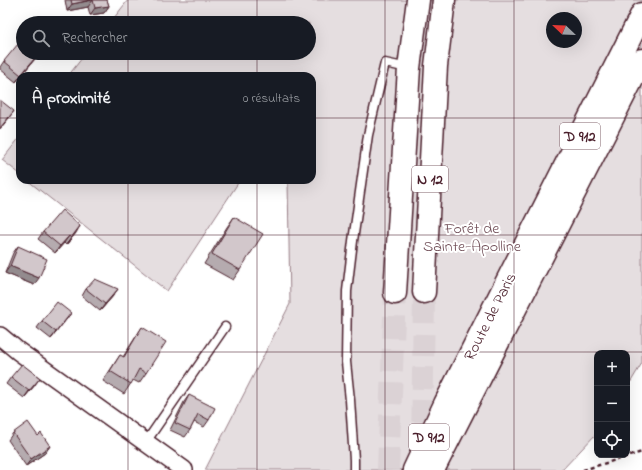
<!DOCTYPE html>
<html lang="fr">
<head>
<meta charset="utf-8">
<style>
	:root { --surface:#171b24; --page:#20242c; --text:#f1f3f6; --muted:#9ea1a6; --line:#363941 }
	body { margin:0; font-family:"Indie Flower",sans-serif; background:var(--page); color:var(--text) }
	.controls { position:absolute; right:12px; bottom:12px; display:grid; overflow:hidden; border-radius:8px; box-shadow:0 4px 16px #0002 }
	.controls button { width:36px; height:36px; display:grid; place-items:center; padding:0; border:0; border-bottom:1px solid var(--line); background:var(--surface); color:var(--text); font:20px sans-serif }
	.compass { position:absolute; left:546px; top:12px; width:36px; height:36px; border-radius:50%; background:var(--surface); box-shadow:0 4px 16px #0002; rotate:293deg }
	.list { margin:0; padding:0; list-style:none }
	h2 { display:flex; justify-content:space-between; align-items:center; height:52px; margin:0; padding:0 16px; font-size:17px }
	h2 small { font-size:13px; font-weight:400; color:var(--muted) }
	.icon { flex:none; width:22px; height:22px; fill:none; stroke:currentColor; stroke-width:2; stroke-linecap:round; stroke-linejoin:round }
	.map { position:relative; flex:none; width:642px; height:470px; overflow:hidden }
	.search { position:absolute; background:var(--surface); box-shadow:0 4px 16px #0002; left:16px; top:16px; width:300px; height:44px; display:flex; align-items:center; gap:10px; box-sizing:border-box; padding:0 14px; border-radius:22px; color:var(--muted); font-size:15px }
	.panel { position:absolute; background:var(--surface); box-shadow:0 4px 16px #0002; left:16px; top:72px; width:300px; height:112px; border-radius:12px }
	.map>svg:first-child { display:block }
	.green { fill:#e5dee0; stroke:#987e86; fill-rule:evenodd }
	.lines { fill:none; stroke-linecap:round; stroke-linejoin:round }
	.trunk-tunnel { stroke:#dbd2d5; stroke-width:22; stroke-dasharray:22 11; stroke-linecap:butt }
	.service-casing { stroke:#4a1f2b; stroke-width:11 }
	.minor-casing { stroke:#4a1f2b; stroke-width:20 }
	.primary-casing { stroke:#4a1f2b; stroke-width:25 }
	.trunk-casing { stroke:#4a1f2b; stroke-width:25 }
	.path { stroke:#4a1f2b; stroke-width:2.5; stroke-dasharray:4 3; stroke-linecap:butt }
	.service { stroke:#fff; stroke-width:8 }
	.minor { stroke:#fff; stroke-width:17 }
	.primary { stroke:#fff; stroke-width:22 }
	.trunk { stroke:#fff; stroke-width:22 }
	.wall { fill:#b5abaf; stroke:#4a1f2b }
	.shaded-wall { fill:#938b8e; stroke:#4a1f2b }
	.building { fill:#d2c7cb; stroke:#4a1f2b }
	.grid { fill:none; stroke:#4a1f2b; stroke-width:1; stroke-opacity:0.55 }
	.labels { text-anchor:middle; stroke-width:4; stroke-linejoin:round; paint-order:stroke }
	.shield { fill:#fff; stroke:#80626b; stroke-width:1 }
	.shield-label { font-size:15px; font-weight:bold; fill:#4a1f2b }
	.park-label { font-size:16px; fill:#714f58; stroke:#fff }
	.street-label { font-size:16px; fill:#4a1f2b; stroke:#fff }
</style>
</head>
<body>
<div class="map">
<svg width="642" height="470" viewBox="0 0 642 470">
	<rect width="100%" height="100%" fill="#fff"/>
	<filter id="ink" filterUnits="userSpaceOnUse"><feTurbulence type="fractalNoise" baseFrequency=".025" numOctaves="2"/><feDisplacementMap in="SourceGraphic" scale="8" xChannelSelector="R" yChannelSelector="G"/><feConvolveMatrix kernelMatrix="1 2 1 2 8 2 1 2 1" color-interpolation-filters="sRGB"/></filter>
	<g filter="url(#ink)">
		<!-- green -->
		<path class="green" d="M128 0H642V363L627 388V353H597V433L562 470H205L290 304 288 180H312V76H68L86 53H309V23H110ZM552 18H576V42H552Z
			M20 137V174L2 160Z
			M27 180H240L167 291Z"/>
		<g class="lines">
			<!-- trunk-tunnel -->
			<path class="trunk-tunnel" d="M422 455 424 292
				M388 470 395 293"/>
			<defs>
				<path id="service" d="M146 442 225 327
					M354 470V460L350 400 346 362 347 291 353 241 368 135 385 63 408 68"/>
				<path id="minor" d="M0 336 18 351 184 470"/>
				<path id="primary" d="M414 470 445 404 642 14
					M433 470 642 60"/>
				<path id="trunk" d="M424 292 436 66 444 0
					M395 293 409 68 418 0"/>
			</defs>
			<!-- service casing -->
			<use href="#service" class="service-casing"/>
			<!-- minor casing -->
			<use href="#minor" class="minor-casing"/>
			<!-- primary casing -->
			<use href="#primary" class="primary-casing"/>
			<!-- trunk casing -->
			<use href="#trunk" class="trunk-casing"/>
			<!-- path -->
			<path class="path" d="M583 470 642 452"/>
			<!-- service -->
			<use href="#service" class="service"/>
			<!-- minor -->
			<use href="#minor" class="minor"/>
			<!-- primary -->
			<use href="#primary" class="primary"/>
			<!-- trunk -->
			<use href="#trunk" class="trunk"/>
		</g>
		<!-- wall -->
		<path class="wall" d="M65 0H107L109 6 104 13 90 15 88 7 67 11Z
			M39 53 16 82 0 69V67L4 61Z
			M234 217 240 270 233 280 204 264 227 227Z
			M43 232 76 233 66 245 64 243 55 253 38 239Z
			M18 246 34 285 5 273 13 253Z
			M86 289 113 296 100 311 82 296Z
			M71 313 51 339 37 328 42 321Z
			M142 327 146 373 139 383 133 380 124 394 103 381 120 355 123 357Z
			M11 377 35 385 24 398 6 384Z
			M189 395 209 420 204 427 194 422 190 430 185 437 170 430 184 402Z
			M13 433 38 436 50 446 45 453 26 466 8 440Z"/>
		<!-- shaded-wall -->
		<path class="shaded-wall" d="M93 0 88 7 67 11 72 4Z
			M109 6 104 13 90 15 95 8Z
			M39 53 35 59 16 82 21 75Z
			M14 111 9 118 0 129V128Z
			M80 226 76 233 66 245 71 238Z
			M69 236 64 243 55 253 60 246Z
			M10 266 39 278 34 285 5 273Z
			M118 289 113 296 100 311 105 304Z
			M71 313 66 320 51 339 56 332Z
			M40 378 35 385 24 398 29 391Z
			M50 446 45 453 26 466 31 459Z"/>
		<!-- building -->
		<path class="building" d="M71 0H91L72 4Z
			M93 0H107L109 6 95 8Z
			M23 38V53H39L21 75 4 61Z
			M0 100 14 111 0 128Z
			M62 210 80 226 71 238 69 236 60 246 43 232Z
			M234 217 263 234 240 270 212 254Z
			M18 246 47 259 39 278 10 266Z
			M95 279 118 289 105 304 86 289Z
			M57 302 71 313 56 332 42 321Z
			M142 327 166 342 146 373 139 369 131 384 110 371 120 355 124 357Z
			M22 364 40 378 29 391 11 377Z
			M189 395 215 408 209 420 198 414 190 430 175 423Z
			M28 422 38 436 41 433 50 446 31 459 13 433Z"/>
	</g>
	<!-- grid -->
	<path class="grid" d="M128 0V23M257 0V23M385 0V470M514 0V470M128 53V76M257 53V76M0 118H20M312 118H642M128 180V470M257 180V470M0 235H642M0 352H642"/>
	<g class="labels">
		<!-- shield labels -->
		<g class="shield">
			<rect x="560" y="123" width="40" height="26" rx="3"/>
			<rect x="412" y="166" width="36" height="26" rx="3"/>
			<rect x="409" y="424" width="40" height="26" rx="3"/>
		</g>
		<g class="shield-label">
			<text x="580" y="141">D 912</text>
			<text x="430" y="184">N 12</text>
			<text x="429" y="442">D 912</text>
		</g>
		<!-- park labels -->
		<g class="park-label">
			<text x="472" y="233">Forêt de<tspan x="472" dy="18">Sainte-Apolline</tspan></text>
		</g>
		<!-- street labels -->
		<g class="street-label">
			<text transform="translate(489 316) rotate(-63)" y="6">Route de Paris</text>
		</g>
	</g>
</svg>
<div class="controls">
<button>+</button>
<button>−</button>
<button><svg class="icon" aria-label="locate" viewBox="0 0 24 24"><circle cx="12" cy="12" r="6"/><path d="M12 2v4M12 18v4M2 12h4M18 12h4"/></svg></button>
</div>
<svg class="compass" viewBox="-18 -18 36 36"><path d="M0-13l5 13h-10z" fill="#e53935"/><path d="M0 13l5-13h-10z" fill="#9ea1a6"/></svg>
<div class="search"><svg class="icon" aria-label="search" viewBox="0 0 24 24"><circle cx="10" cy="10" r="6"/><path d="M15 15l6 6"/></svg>Rechercher</div>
<section class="panel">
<h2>À proximité<small>0 résultats</small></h2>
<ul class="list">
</ul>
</section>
</div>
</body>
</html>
